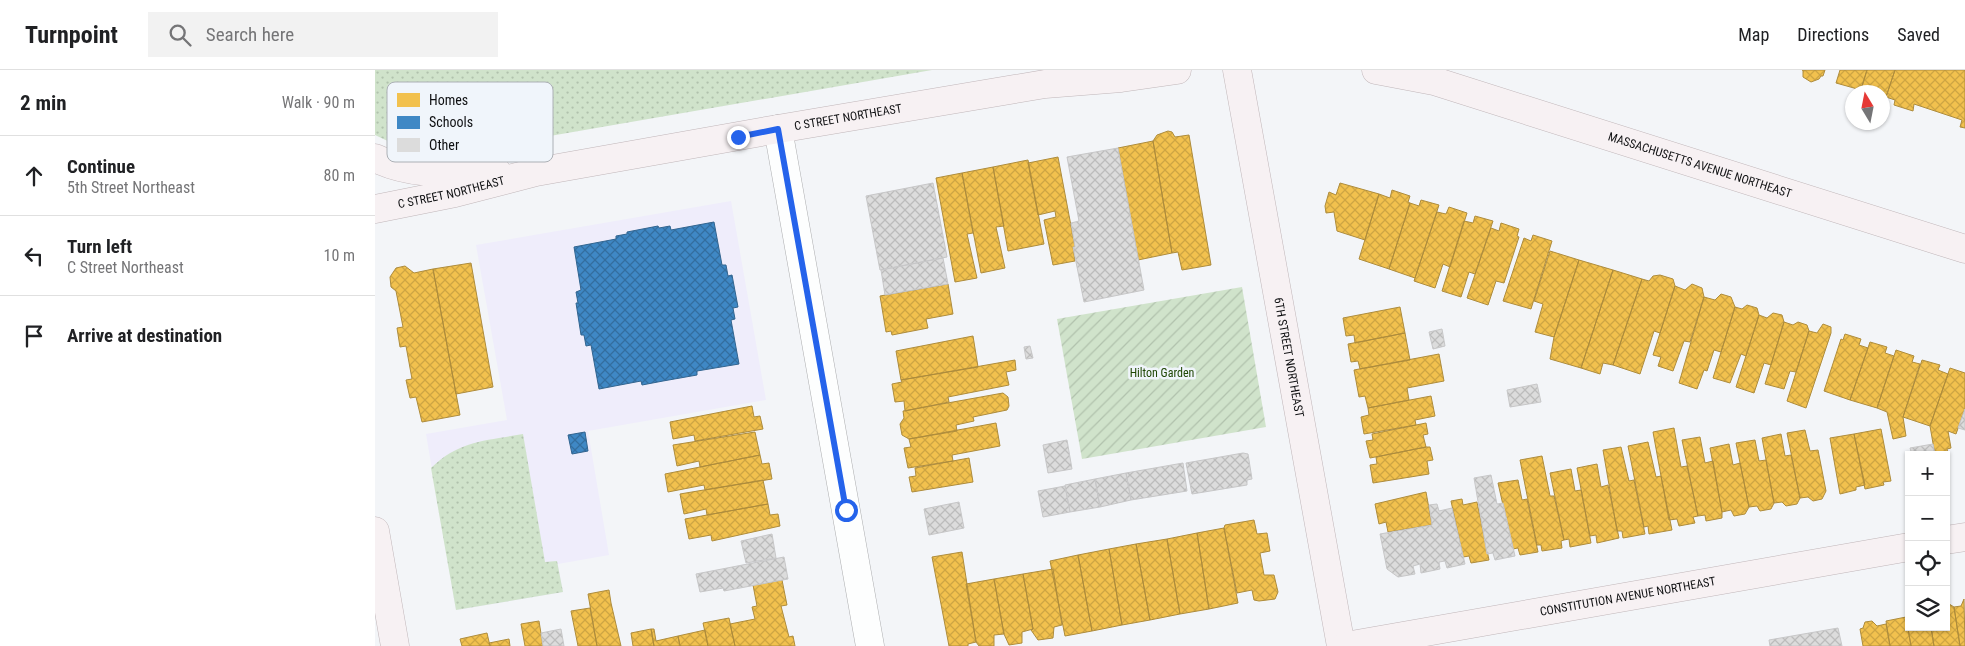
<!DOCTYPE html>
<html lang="en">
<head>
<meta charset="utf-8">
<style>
	:root { --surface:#fff; --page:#f2f2f2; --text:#202124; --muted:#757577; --line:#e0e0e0 }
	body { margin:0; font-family:"Roboto Condensed",sans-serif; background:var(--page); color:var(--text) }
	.controls { position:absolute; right:15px; bottom:15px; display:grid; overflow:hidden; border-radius:0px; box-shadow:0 1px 4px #0004 }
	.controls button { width:45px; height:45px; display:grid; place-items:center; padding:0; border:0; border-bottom:1px solid var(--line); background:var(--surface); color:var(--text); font:25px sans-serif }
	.compass { position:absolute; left:1470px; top:15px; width:45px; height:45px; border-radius:50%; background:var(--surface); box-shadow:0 1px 4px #0004; rotate:350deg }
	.stop { position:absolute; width:15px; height:15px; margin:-11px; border:4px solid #2563eb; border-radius:50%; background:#fff }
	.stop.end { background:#2563eb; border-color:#fff; box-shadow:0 1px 5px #0008 }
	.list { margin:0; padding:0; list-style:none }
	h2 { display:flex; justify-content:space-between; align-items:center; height:65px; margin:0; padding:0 20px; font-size:21px }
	h2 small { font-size:16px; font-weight:400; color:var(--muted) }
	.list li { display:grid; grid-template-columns:32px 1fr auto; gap:15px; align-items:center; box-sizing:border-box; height:80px; padding:0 20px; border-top:1px solid var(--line) }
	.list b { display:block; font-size:19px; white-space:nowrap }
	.list p { margin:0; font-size:16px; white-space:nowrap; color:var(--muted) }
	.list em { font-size:16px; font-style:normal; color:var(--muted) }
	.icon { flex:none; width:28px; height:28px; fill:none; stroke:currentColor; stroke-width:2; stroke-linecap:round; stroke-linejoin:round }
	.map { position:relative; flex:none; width:1590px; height:576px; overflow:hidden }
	header { display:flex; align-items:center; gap:30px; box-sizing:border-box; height:70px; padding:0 25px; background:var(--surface); border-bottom:1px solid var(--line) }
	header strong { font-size:24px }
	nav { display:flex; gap:28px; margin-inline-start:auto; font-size:18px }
	.search { width:350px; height:45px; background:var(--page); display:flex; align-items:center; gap:12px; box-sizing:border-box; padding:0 18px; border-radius:0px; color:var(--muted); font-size:19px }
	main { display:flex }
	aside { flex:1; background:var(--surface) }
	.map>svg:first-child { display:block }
	.education { fill:#efedfb }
	.park { fill:url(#park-dots) }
	.garden { fill:url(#garden-furrows) }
	.homes { fill:url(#homes-cross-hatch); stroke:#ae8c3c }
	.schools { fill:url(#schools-cross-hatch); stroke:#31648f }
	.building { fill:url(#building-cross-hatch); stroke:#c7c7c8 }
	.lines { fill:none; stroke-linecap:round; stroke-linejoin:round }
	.minor-casing { stroke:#acadaf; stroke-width:29 }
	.major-casing { stroke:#c0b6b9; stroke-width:29 }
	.minor { stroke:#fdfefe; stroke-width:28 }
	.major { stroke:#f7f1f3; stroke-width:28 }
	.route { stroke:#2563eb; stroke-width:6 }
	.labels { text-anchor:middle; stroke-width:5; stroke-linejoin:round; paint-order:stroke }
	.street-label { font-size:12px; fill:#0f1012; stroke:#f0f5fb }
	.park-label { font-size:12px; fill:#1e4603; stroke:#f0f5fb }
	.key { fill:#f0f5fb; stroke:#acb0b5; stroke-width:1 }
	.key-label { font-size:14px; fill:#0f1012 }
</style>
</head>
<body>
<header>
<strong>Turnpoint</strong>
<div class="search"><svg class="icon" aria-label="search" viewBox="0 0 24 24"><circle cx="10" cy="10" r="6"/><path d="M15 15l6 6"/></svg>Search here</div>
<nav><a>Map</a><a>Directions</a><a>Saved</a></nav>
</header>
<main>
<aside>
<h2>2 min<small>Walk · 90 m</small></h2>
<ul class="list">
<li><svg class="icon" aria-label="ahead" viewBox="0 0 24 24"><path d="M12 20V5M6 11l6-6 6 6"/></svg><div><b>Continue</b><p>5th Street Northeast</p></div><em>80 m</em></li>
<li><svg class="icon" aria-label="left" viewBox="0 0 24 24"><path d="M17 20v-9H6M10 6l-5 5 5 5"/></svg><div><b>Turn left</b><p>C Street Northeast</p></div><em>10 m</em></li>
<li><svg class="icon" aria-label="arrive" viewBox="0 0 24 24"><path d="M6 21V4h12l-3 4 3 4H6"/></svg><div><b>Arrive at destination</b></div></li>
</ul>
</aside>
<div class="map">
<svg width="1590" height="576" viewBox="0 0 1590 576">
	<defs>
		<pattern id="park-dots" width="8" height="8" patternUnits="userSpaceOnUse" patternTransform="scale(1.25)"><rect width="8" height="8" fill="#d0e3cb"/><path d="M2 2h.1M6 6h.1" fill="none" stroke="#b1c2ad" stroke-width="1.8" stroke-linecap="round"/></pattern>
		<pattern id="garden-furrows" width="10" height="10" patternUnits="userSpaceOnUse" patternTransform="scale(1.25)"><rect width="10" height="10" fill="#d0e3cb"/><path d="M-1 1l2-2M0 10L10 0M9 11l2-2" fill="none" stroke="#b1c2ad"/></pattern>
		<pattern id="homes-cross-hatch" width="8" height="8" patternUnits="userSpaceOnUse" patternTransform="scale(1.25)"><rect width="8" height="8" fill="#f2c14e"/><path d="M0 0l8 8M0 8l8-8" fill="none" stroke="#cea543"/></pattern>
		<pattern id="schools-cross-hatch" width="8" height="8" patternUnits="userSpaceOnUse" patternTransform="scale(1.25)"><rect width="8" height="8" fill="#3f88c5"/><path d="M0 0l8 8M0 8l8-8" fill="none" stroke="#336e9f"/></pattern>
		<pattern id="building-cross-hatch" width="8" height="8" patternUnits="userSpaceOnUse" patternTransform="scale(1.25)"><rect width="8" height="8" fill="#dcdcdc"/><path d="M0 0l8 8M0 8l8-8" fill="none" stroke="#bcbcbc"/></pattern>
	</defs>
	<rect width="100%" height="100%" fill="#f3f5f8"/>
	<!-- education -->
	<path class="education" d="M356 131 391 330 213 361 234 485 183 494 188 522 81 540 51 364 132 350 101 175Z"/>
	<!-- park -->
	<path class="park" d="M0 0H557L77 83 36 82 0 65Z
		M148 364 170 492 182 491 188 522 81 540 56 398C85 370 111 371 148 364Z"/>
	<!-- garden -->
	<path class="garden" d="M867 217 891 357 707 389 682 249Z"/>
	<!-- homes -->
	<path class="homes" d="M1428 0H1427H1450L1448 6H1446L1444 9 1436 12 1428 7Z
		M1465 0H1492L1486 20 1461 13Z
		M1492 0H1520L1508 36V22H1485Z
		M1520 0H1590V58L1585 57 1587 50 1539 34 1538 41 1519 35 1520 30 1511 27Z
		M793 61 797 62 800 67 814 65 836 195 807 200 803 182 797 183 778 71 782 65Z
		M778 71 797 183 763 190 743 78Z
		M683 87 700 177H698L700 191 678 195 669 150 681 147 680 141 663 145 653 93Z
		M653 90 669 174 633 181 618 97Z
		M618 97 629 156 621 157 630 198 606 203 587 103Z
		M587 103 598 163 592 164 602 208 580 212 561 108Z
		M965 113 1004 124 990 170 962 161 959 142 951 143 950 136 954 122 961 125Z
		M1017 120 1035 126 1033 132 1035 133 1014 199 984 189 1004 124 1015 128Z
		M1046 130 1064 135 1040 208 1014 199 1035 133 1044 136Z
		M1074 137 1092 143 1075 197 1068 194 1060 218 1039 211 1062 142 1071 144Z
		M1100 146 1118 151 1100 204 1094 202 1086 227 1067 221 1089 151 1098 153Z
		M1126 153 1144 159 1142 166 1144 167 1129 213 1121 211 1113 235 1092 228 1116 158 1124 161Z
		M1158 165 1177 171 1156 239 1128 231 1149 168 1156 171Z
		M1175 181 1204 190 1179 267 1160 262 1168 234 1159 231Z
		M1204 190 1238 200 1206 298 1175 289 1179 267Z
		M96 193 118 317 81 324 58 199Z
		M30 196 39 203 58 199 85 345 47 352 41 327 35 328 31 310 37 309 31 276 25 277 22 258 28 257 21 221 16 217 15 207 21 198Z
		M1238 200 1267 209 1238 295 1228 293 1225 304 1206 298Z
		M1285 205 1298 209 1300 216 1285 263 1279 261 1265 304 1238 295 1267 209 1274 211 1278 206Z
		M573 214 578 244 551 249 553 258 517 265 516 261 511 262 505 226Z
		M1317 214 1327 218 1329 227 1315 272 1309 271 1298 301 1283 296 1286 287 1278 285 1300 216 1310 220Z
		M1346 224 1356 227 1360 237 1346 282 1339 280 1332 301 1329 300 1322 319 1304 313 1329 227 1340 230Z
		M1372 235 1382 238 1384 245 1371 286 1366 284 1355 313 1338 308 1360 237 1367 239Z
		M1025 237 1030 263 980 273 979 265 971 266 968 248Z
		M1398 243 1407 245 1409 252 1396 295 1389 293 1379 323 1361 317 1384 245 1392 248Z
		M1409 252 1418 255 1423 252 1432 255 1434 261 1421 302 1415 301 1409 319 1390 314Z
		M1448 254 1456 257V263L1431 338 1412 331 1434 261 1442 263Z
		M1030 263 1035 290 985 299 983 291 976 292 973 274Z
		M1470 264 1486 269 1484 275 1493 278 1475 330 1449 321 1466 269 1468 270Z
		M598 266 603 297 526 310 521 281Z
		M1495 272 1512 277 1510 283 1519 286 1502 338 1475 330Z
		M1521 280 1539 286 1537 292 1545 294 1528 347 1531 366 1518 369 1512 342 1502 338Z
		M1064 284 1069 311 1032 318 1034 330 993 338 990 326 984 327 979 300Z
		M640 290 641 300 631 302 634 315 573 327 574 332 530 341 529 331 520 332 517 314 527 312 526 310Z
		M1547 290 1565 295 1563 300 1573 304 1555 356 1528 347Z
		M1575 298 1590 303V339L1581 364 1573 361 1576 378 1572 379 1574 388 1571 389V385H1560L1555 356Z
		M628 323 633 327 634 336 632 340 598 347 599 351 581 355 582 361 534 369 527 365 525 354 529 348 528 341Z
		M1056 326 1060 346 1040 350 1041 355 989 364 986 347 994 345 993 338Z
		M377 336 379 347 385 346 388 359 320 371 319 365 298 369 295 352Z
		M621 353 625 376 577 385 578 391 533 398 529 378 536 377 534 369Z
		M1051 353 1053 364 1048 365 1051 377 995 388 991 371 998 370 997 364Z
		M1299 358 1306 397 1312 396 1323 446 1318 447 1320 453 1304 456 1302 449 1294 450 1278 362Z
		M1506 359 1516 411 1508 412 1509 415 1490 419 1479 364Z
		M1430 360 1435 381 1443 380 1451 421 1447 429 1438 431 1433 427 1425 428 1412 363Z
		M380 362 385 385 325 397 324 391 302 396 298 375Z
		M1406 364 1410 386 1416 385 1425 428 1422 434 1411 436 1407 432 1399 433 1387 368Z
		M1479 364 1490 415 1481 417V420L1465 424 1455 368Z
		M1325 367 1330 393 1338 391 1347 442V448L1331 451 1330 445 1323 446 1307 370Z
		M1380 370 1384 391 1391 390 1399 433 1396 439 1385 441 1382 436 1374 437 1361 373Z
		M1273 372 1281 407 1286 406 1297 460 1274 464 1273 456 1269 457 1253 376Z
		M1354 374 1358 395 1365 393 1374 437 1370 444 1359 446 1356 440 1347 442 1335 378Z
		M1051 377H1055L1058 390 1052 391 1054 404 998 413 995 395 1002 394 1001 387Z
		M1246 377 1254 411 1259 410 1270 464 1248 468 1247 461H1242L1228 380Z
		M385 385 387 394 394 393 397 409 330 420 329 415 293 422 290 404Z
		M1167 386 1175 426H1179L1189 470 1186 471 1187 478 1167 481 1166 475H1162L1145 390Z
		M594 388 598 412 537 422 534 407 541 406 540 398Z
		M1222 394 1226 417 1233 415 1244 468 1222 473 1221 465 1215 466 1202 398Z
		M1196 399 1200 421 1206 420 1216 473 1195 477 1194 469 1189 470 1175 403Z
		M388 410 393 434 332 445 331 439 309 444 305 424Z
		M1143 410 1147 430 1152 429 1163 482 1145 485 1143 478 1138 479 1123 413Z
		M1051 422 1057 455 1013 462 1011 452 1004 454 1000 434Z
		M1087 429 1088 435 1102 432 1114 490 1096 493 1094 486 1088 487 1076 431Z
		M393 434 395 445 403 444 405 456 337 471 336 465 314 469 310 449Z
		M879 450 882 464 892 463 895 481 885 483 889 505H899L903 522 900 529 884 531 879 530 877 520 862 523 849 458 850 455Z
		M849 458 863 533 834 539 822 463Z
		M822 463 834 539 805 544 792 469Z
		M792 469 805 544 775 550 761 474Z
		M761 474 775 550 747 555 734 479Z
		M734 479 747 555 717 561 703 485Z
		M587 482 601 572 593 574V576H574L557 487Z
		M703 485 717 561 690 566 675 491Z
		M678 499 687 555 679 557 678 568 663 570 656 560 658 559 648 504Z
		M648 504 658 559 647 562V573L634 575 629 564 619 509Z
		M619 509 629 564 619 565V576H604L601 572 591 514Z
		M407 510 412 535 406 536 414 567 418 566 420 576H360L355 554 380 549 377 537 382 536 378 515Z
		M234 520 236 533 246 576H222L213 524Z
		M1589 529 1590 576H1585L1579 537 1586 536Z
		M1571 532 1579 537 1585 576H1559L1556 557H1571Z
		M215 538 222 576H203L196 541Z
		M1534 546V557H1556L1559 576H1536L1531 547Z
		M1531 547 1536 576H1515L1511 551Z
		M354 548 360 576H333L328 553Z
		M164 551 168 576H150L146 554Z
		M1497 551 1502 556 1511 554 1515 576H1488L1485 559 1488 558 1490 552Z
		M276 559 279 576H258L256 563Z
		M276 559H279L281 571 303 566 305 576H279Z
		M330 560 333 576H305L303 566Z
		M112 563 115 576H87L85 569Z
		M134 569 135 576H115L114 573Z"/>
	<!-- schools -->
	<path class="schools" d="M339 152 347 195H351L353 206 357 205 363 237 358 238 360 249 356 250 364 294 322 301V305L288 311 267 315 266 311 224 319 216 275 211 276 209 265H206L201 233H203L201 222 206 220 199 177 241 169V166L252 164V162L283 156 284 158 295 156 296 160Z
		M210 362 213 381 197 384 193 365Z"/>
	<!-- building -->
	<path class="building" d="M743 78 769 220 709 232 698 177H700L696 153 704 151 692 87Z
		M558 113 572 187 505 200 491 126Z
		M568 188 573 214 510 225 506 200Z
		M1067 259 1070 276 1058 279 1054 262Z
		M655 276 658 288 651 289 649 277Z
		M1162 314 1166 332 1135 337 1132 320Z
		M1590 339V360L1583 358Z
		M692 370 697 399 673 403 668 375Z
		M1558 374 1560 385H1537L1535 378Z
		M868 383 873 384 877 409 872 410V415L817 424 811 393Z
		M808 393 812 421 756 430 751 403Z
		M751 403 756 430 725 437 720 409Z
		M1116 405 1122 434 1128 433 1140 486 1120 490 1118 483 1112 484 1099 408Z
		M720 409 725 437 695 442 690 415Z
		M690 416 695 442 668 447 663 421Z
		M584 432 589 458 554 465 549 439Z
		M1062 434 1064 441 1077 438 1090 494 1072 498 1070 491 1064 492 1065 499 1046 503 1045 494 1038 496 1040 504 1023 507 1012 499 1005 464 1057 455 1054 435Z
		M397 464 401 488 371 493 366 471Z
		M409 487 413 509 349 521 348 518 325 522 321 504Z
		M1463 558 1467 576H1395L1394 570Z
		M186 559 189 576H168L166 563Z"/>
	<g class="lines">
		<defs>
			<path id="minor" d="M403 59 495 576"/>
			<g id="major">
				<path id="s1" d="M862 0 966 576"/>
				<path id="s2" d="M1001 0 1059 11 1590 179"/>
				<path d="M0 88C38 107 80 102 122 102"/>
				<path id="s3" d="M0 139 80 123 161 102 403 59 670 14 746 8 802 0"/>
				<path d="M0 461 20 576"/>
				<path d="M1571 470 1590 467"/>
				<path id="s4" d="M971 576 1534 477"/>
			</g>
		</defs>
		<!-- minor casing -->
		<use href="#minor" class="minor-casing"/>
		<!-- major casing -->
		<use href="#major" class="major-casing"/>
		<!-- minor -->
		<use href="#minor" class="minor"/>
		<!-- major -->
		<use href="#major" class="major"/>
	</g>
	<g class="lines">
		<!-- route -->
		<path class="route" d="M363 67 403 59 471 440"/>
	</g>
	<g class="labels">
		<!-- street labels -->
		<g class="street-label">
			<text dy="4" stroke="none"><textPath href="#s3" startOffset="482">C STREET NORTHEAST</textPath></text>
			<text dy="4" stroke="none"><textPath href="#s2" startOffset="338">MASSACHUSETTS AVENUE NORTHEAST</textPath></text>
			<text dy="4" stroke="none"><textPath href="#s3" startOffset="78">C STREET NORTHEAST</textPath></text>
			<text dy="4" stroke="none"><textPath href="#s1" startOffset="292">6TH STREET NORTHEAST</textPath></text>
			<text dy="4" stroke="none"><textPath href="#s4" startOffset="286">CONSTITUTION AVENUE NORTHEAST</textPath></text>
		</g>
		<!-- park labels -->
		<g class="park-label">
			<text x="787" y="307">Hilton Garden</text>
		</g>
	</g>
	<!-- legend -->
	<rect x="12" y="12" width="166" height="80" rx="8" class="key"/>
	<rect x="22" y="23" width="23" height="14" fill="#f2c14e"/>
	<rect x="22" y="46" width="23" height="13" fill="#3f88c5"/>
	<rect x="22" y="68" width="23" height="14" fill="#dcdcdc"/>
	<g class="key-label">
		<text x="54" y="35">Homes</text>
		<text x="54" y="57">Schools</text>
		<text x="54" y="80">Other</text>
	</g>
</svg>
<div class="controls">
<button>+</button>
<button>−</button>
<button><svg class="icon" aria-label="locate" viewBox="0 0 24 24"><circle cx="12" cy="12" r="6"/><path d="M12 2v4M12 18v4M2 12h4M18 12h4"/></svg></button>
<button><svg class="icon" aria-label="layers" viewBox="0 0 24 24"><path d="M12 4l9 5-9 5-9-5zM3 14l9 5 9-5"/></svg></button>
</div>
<svg class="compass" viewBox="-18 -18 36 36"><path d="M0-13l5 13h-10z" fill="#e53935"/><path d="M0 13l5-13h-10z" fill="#757577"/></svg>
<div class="stop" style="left:471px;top:440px"></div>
<div class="stop end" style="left:363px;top:67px"></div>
</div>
</main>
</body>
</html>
